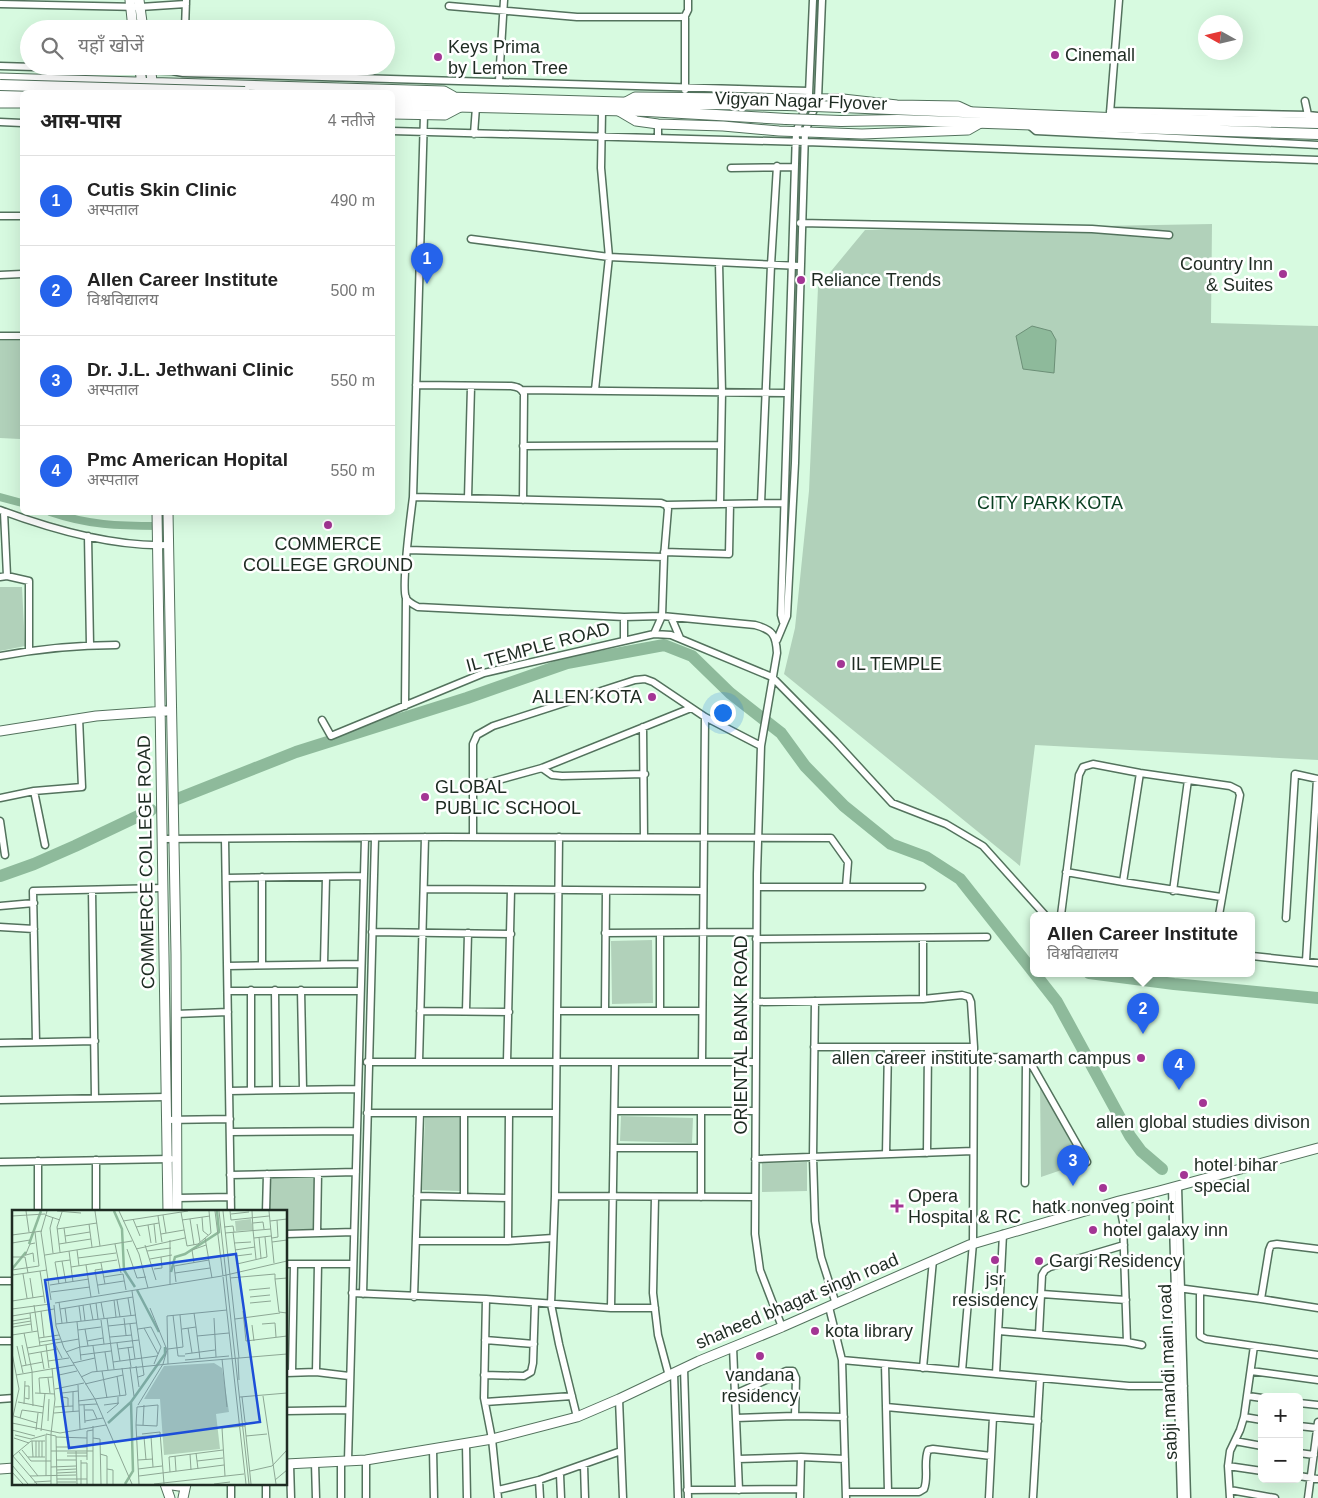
<!DOCTYPE html>
<html lang="hi">
<head>
<meta charset="utf-8">
<style>
	:root { --surface:#fff; --page:#f6f6f6; --text:#222; --muted:#767676; --line:#e0e0e0; --accent:#2563eb }
	body { margin:0; font-family:Arial,"Noto Sans Devanagari",sans-serif; background:var(--page); color:var(--text) }
	.controls { position:absolute; right:15px; bottom:15px; display:grid; overflow:hidden; border-radius:8px; box-shadow:0 5px 20px #0002 }
	.controls button { width:45px; height:45px; display:grid; place-items:center; padding:0; border:0; border-bottom:1px solid var(--line); background:var(--surface); color:var(--text); font:25px sans-serif }
	.compass { position:absolute; left:1198px; top:15px; width:45px; height:45px; border-radius:50%; background:var(--surface); box-shadow:0 5px 20px #0002; rotate:278deg }
	.you { position:absolute; left:722px; top:712px; width:18px; height:18px; margin:-12px; border:4px solid #fff; border-radius:50%; background:#1a73e8; box-shadow:0 0 0 8px #1a73e833 }
	.badge { display:grid; place-items:center; width:32px; height:32px; border-radius:50%; background:var(--accent); color:#fff; font-size:16px; font-weight:700 }
	.pin { position:absolute; translate:-50% -41px; filter:drop-shadow(0 1px 2px #0008) }
	.pin::after { content:''; position:absolute; top:26px; width:18px; height:15px; background:inherit; clip-path:polygon(0 0,100% 0,50% 100%) }
	.popup { position:absolute; left:1030px; top:912px; width:225px; height:65px; box-sizing:border-box; display:grid; place-content:center; border-radius:8px; background:var(--surface); filter:drop-shadow(0 1px 4px #0005); font-size:16px; white-space:nowrap; color:var(--muted) }
	.popup b { font-size:19px; color:var(--text) }
	.popup::after { content:''; position:absolute; left:50%; top:100%; margin-left:-10px; border:10px solid transparent; border-top-color:var(--surface) }
	.list { margin:0; padding:0; list-style:none }
	h2 { display:flex; justify-content:space-between; align-items:center; height:65px; margin:0; padding:0 20px; font-size:21px }
	h2 small { font-size:16px; font-weight:400; color:var(--muted) }
	.list li { display:grid; grid-template-columns:32px 1fr auto; gap:15px; align-items:center; box-sizing:border-box; height:90px; padding:0 20px; border-top:1px solid var(--line) }
	.list b { display:block; font-size:19px; white-space:nowrap }
	.list p { margin:0; font-size:16px; white-space:nowrap; color:var(--muted) }
	.list em { font-size:16px; font-style:normal; color:var(--muted) }
	.icon { flex:none; width:28px; height:28px; fill:none; stroke:currentColor; stroke-width:2; stroke-linecap:round; stroke-linejoin:round }
	.map { position:relative; flex:none; width:1318px; height:1498px; overflow:hidden }
	.search { position:absolute; background:var(--surface); box-shadow:0 5px 20px #0002; left:20px; top:20px; width:375px; height:55px; display:flex; align-items:center; gap:12px; box-sizing:border-box; padding:0 18px; border-radius:28px; color:var(--muted); font-size:19px }
	.panel { position:absolute; background:var(--surface); box-shadow:0 5px 20px #0002; left:20px; top:90px; width:375px; height:425px; border-radius:8px }
	.map>svg:first-child { display:block }
	.green { fill:#b1d1ba }
	.water { fill:#8eba9b; stroke:#6c8f77 }
	.lines { fill:none; stroke-linecap:round; stroke-linejoin:round }
	.canal { stroke:#8eba9b; stroke-width:8 }
	.river { stroke:#8eba9b; stroke-width:12 }
	.street-casing { stroke:#53725d; stroke-width:9 }
	.secondary-casing { stroke:#53725d; stroke-width:11 }
	.primary-casing { stroke:#53725d; stroke-width:12 }
	.street { stroke:#fff; stroke-width:6 }
	.secondary { stroke:#fff; stroke-width:9 }
	.primary { stroke:#fff; stroke-width:10 }
	.primary-bridge-casing { stroke:#53725d; stroke-width:12; stroke-linecap:butt }
	.primary-bridge { stroke:#fff; stroke-width:10 }
	.poi-dot { fill:#a33594; stroke:#fff; stroke-width:2 }
	.labels { text-anchor:middle; stroke-width:5; stroke-linejoin:round; paint-order:stroke }
	.poi-label { font-size:18px; fill:#1e2b22; stroke:#fff; text-anchor:start }
	.street-label { font-size:18px; fill:#1e2b22; stroke:#fff }
	.park-label { font-size:18px; fill:#093f21; stroke:#fff }
	.inset-river { fill:none; stroke:#8eba9b; stroke-width:2.5 }
	.inset-road { fill:none; stroke:#8da794; stroke-width:1 }
	.view { fill:#1d4ed8; fill-opacity:0.15; stroke:#1d4ed8; stroke-width:2.5 }
	.inset-edge { fill:none; stroke:#1e2b22; stroke-width:2.5 }
</style>
</head>
<body>
<div class="map">
<svg width="1318" height="1498" viewBox="0 0 1318 1498">
	<rect width="100%" height="100%" fill="#d7fae0"/>
	<!-- green -->
	<path class="green" d="M1212 224 1211 323 1318 326V760L1035 745 1020 866 784 674 795 628 809 491 818 287 865 230Z
		M0 341H20V439L0 438Z
		M0 587H22L25 646 0 651Z
		M652 940 653 1003 612 1004 611 941Z
		M1040 1085 1082 1163 1041 1177Z
		M621 1116 693 1118 692 1143 620 1141Z
		M425 1117 460 1118V1191L422 1190Z
		M807 1162V1191L762 1192V1163Z
		M270 1177H314L315 1229 286 1230V1212H270Z"/>
	<!-- water -->
	<path class="water" d="M1032 326 1051 331 1056 340 1054 373 1023 369 1016 336Z"/>
	<g class="lines">
		<!-- canal -->
		<path class="canal" d="M0 497 22 503
			M50 512C88 525 118 526 158 526"/>
		<!-- river -->
		<path class="river" d="M177 799 296 752 467 698 567 663 664 645 692 656 730 693 781 733 805 766 844 806 891 844 926 857 960 879 1028 965 1034 966
			M0 876 34 864 75 846 151 810
			M1028 965 1057 1002 1130 1136 1141 1151 1162 1169
			M1089 973 1174 984 1318 998"/>
		<defs>
			<path id="street" d="M0 4 140 7 186 4
				M449 6 577 17H681L685 16 688 10V0
				M185 29 186 0
				M0 66 172 71 183 73 809 91
				M499 81 504 0
				M685 90V16
				M809 94 813 0
				M1305 101 1308 115 1318 116
				M1110 111 1308 115
				M1110 113 1119 0
				M424 115 413 497C411 513 401 587 406 598 408 602 414 605 418 607L624 617 662 616 755 625C773 630 776 635 777 653L761 746 757 874 755 1234 760 1270 782 1327
				M0 122 22 123
				M658 124V138
				M1029 125 1036 131 1318 145
				M392 131 806 142 1318 160
				M474 134 476 107
				M731 168 794 167
				M0 216H22
				M800 223 1092 229 1169 235
				M471 239 609 257 801 266
				M719 263 722 392 720 504
				M0 275 22 274
				M0 336H22
				M416 385 511 386C518 387 521 388 524 394L523 500
				M522 390 787 393
				M595 390 609 257 601 168 602 111
				M523 446 721 445
				M413 497 661 503 666 505 668 509 664 557 662 616 654 634
				M468 498 471 387
				M761 503 771 265 777 166
				M666 505 784 503
				M0 510C51 529 113 547 168 545
				M4 512 7 576
				M88 536 90 645
				M407 550 664 557
				M664 552 729 554 730 504
				M0 577 7 576 29 581V651
				M671 617 680 638
				M783 622 781 615 796 132 807 103
				M624 640V617
				M777 640 787 616 795 463 805 132 818 99 822 0
				M0 656C38 649 77 645 116 645
				M405 706 406 597
				M322 720 331 736 484 673 654 634 671 635 772 677 835 741 892 803 946 824 983 846 1045 915
				M643 727 644 837
				M542 768 552 775 562 776 645 774
				M473 787 542 768 691 708
				M34 791 45 845
				M0 798 34 791 82 787 79 718
				M0 821 5 855
				M473 837V744L477 735 493 726 635 680 645 679 653 682 705 717 761 746
				M559 837 555 1196 551 1304 559 1344 577 1417
				M162 839 445 837 831 838 848 862 846 887
				M225 839 231 1212
				M1066 872 1123 882 1221 897
				M262 877V965
				M226 878 364 876
				M1123 882 1140 773
				M757 887H922
				M424 889 703 891
				M92 890 95 1098
				M1173 891 1188 780
				M0 906 34 903
				M1061 915 1079 775 1083 767 1093 764 1140 773 1230 786 1238 790 1240 795 1219 915
				M1286 918 1295 774 1318 779
				M0 927 34 929
				M372 932 511 934
				M605 933 756 932
				M756 939 987 937
				M1252 956 1318 963
				M1306 961 1317 779
				M324 964 326 877
				M227 966 361 964
				M251 990V1090
				M275 990 276 1089
				M301 990 303 1088
				M228 991H360
				M923 999V938
				M815 1001 813 1157 815 1221 821 1257 836 1304
				M756 1002 923 999 962 995 969 997 971 1002 974 1047 973 1243 962 1371
				M420 1011 509 1012
				M466 1011 468 933
				M557 1011H702
				M605 1011 606 891
				M660 1011V933
				M176 1014 228 1012
				M36 1042 33 891 163 888
				M0 1043 95 1041
				M814 1047H974
				M973 1058C994 1058 1016 1053 1033 1067L1087 1162
				M367 1062H755
				M419 1062 425 837
				M507 1062 511 890
				M702 1062 705 717
				M229 1091 358 1089
				M0 1100 166 1097
				M615 1111H755
				M367 1113H555
				M464 1113V1197
				M166 1120 230 1119
				M230 1132 357 1131
				M614 1148H701
				M927 1153 928 1047
				M886 1154 888 1047
				M755 1159 973 1151
				M38 1161V1212
				M0 1162 171 1159
				M230 1175 356 1172
				M1025 1183 1026 1062
				M1178 1186 1187 1498
				M1172 1188 1181 1498
				M417 1196 508 1198
				M555 1196 755 1197
				M655 1197 653 1293 658 1335 669 1376
				M701 1197V1111
				M177 1198 231 1197
				M1119 1201 1123 1222 1127 1342
				M96 1212V1160
				M266 1212 267 1174
				M317 1233 318 1173
				M286 1234 354 1232
				M416 1241H508L553 1238
				M508 1241 509 1113
				M286 1264H353
				M0 1281H14
				M1178 1288 1261 1299 1318 1308
				M1200 1292V1336L1206 1339 1318 1355
				M352 1293 486 1299 611 1308H655
				M363 1294 375 838
				M1042 1294 1126 1300
				M414 1297 420 1113
				M486 1299 484 1398 492 1439 498 1498
				M1261 1299 1269 1250 1271 1245 1277 1244 1318 1249
				M829 1307 842 1360 846 1498
				M611 1308 615 1062
				M999 1331 1127 1342 1142 1345
				M1039 1334 1042 1275 1045 1270 1050 1267 1124 1245
				M485 1340 534 1344
				M0 1341H14
				M733 1347 739 1490
				M842 1360 1129 1386H1184
				M885 1364 888 1492
				M684 1368 688 1498
				M923 1368 933 1260
				M1251 1371 1318 1380
				M292 1372 294 1265
				M316 1372 318 1264
				M286 1373 316 1372 349 1376
				M674 1373 678 1498
				M996 1374 1003 1234
				M484 1375 524 1376 531 1372 533 1363 535 1303
				M735 1394 786 1371H793L796 1378 795 1416
				M1248 1396 1262 1398
				M0 1399 14 1398
				M619 1399 623 1498
				M485 1402 572 1396
				M1299 1403 1318 1405
				M886 1407 1038 1421
				M286 1411 349 1410
				M1244 1417 1262 1420
				M736 1418 795 1416 844 1417
				M1299 1426 1317 1428
				M1235 1441 1262 1446
				M466 1444 467 1498
				M433 1449 434 1498
				M1299 1453 1314 1455
				M738 1459 801 1457 845 1459
				M366 1460V1498
				M348 1461 365 838
				M315 1463 316 1498
				M290 1464 291 1498
				M584 1465 585 1498
				M1228 1466 1262 1471
				M560 1474 561 1498
				M1299 1476 1318 1479
				M539 1480 540 1498
				M231 1484V1498
				M266 1484V1498
				M498 1490 539 1480 621 1451
				M687 1490 800 1489
				M1230 1490 1275 1498
				M846 1492H919L924 1489C929 1477 923 1463 928 1450L933 1449 991 1456
				M341 1498V1462
				M800 1498 801 1457
				M989 1498 993 1417
				M1033 1498 1040 1379
				M1230 1498 1228 1466 1230 1451 1240 1430 1244 1417 1254 1346
				M1308 1498 1318 1422"/>
			<path id="secondary" d="M130 0 133 29
				M139 0 143 29
				M139 66 143 87
				M150 66 153 88
				M0 78 444 91 453 96
				M0 103H22
				M624 103 635 97 843 99 897 105 958 106 971 112
				M619 111 636 121 658 124 723 126 779 131 862 134 968 130 982 122
				M392 114 445 115 462 106
				M157 512 168 1212
				M168 512 176 954 177 1212
				M0 731 96 716 166 711
				M286 1464 366 1460 492 1439 577 1417 619 1399 699 1361 782 1327 969 1245 1119 1201 1159 1191 1318 1148
				M0 1469 14 1468
				M165 1484 170 1498
				M166 1484 179 1486 186 1484
				M183 1498 186 1484"/>
			<path id="primary" d="M0 94 22 95
				M392 96 638 103 787 105
				M392 105 647 111 786 119
				M841 107 1109 118 1318 123
				M841 121 898 120 1318 134"/>
		</defs>
		<!-- street casing -->
		<use href="#street" class="street-casing"/>
		<!-- secondary casing -->
		<use href="#secondary" class="secondary-casing"/>
		<!-- primary casing -->
		<use href="#primary" class="primary-casing"/>
		<!-- street -->
		<use href="#street" class="street"/>
		<!-- secondary -->
		<use href="#secondary" class="secondary"/>
		<!-- primary -->
		<use href="#primary" class="primary"/>
		<defs>
			<path id="primary-bridge" d="M0 85 245 92
				M787 105 841 107
				M786 119 841 121"/>
		</defs>
		<!-- primary-bridge casing -->
		<use href="#primary-bridge" class="primary-bridge-casing"/>
		<!-- primary-bridge -->
		<use href="#primary-bridge" class="primary-bridge"/>
	</g>
	<!-- markers -->
	<g class="poi-dot">
		<circle cx="1055" cy="55" r="5"/>
		<circle cx="438" cy="57" r="5"/>
		<circle cx="1283" cy="274" r="5"/>
		<circle cx="801" cy="280" r="5"/>
		<circle cx="328" cy="525" r="5"/>
		<circle cx="841" cy="664" r="5"/>
		<circle cx="652" cy="697" r="5"/>
		<circle cx="425" cy="797" r="5"/>
		<circle cx="1141" cy="1058" r="5"/>
		<circle cx="1203" cy="1103" r="5"/>
		<circle cx="1184" cy="1175" r="5"/>
		<circle cx="1103" cy="1188" r="5"/>
		<path d="M894.5 1198.5h5v5h5v5h-5v5h-5v-5h-5v-5h5z"/>
		<circle cx="1093" cy="1230" r="5"/>
		<circle cx="995" cy="1260" r="5"/>
		<circle cx="1039" cy="1261" r="5"/>
		<circle cx="815" cy="1331" r="5"/>
		<circle cx="760" cy="1356" r="5"/>
	</g>
	<g class="labels">
		<!-- poi labels -->
		<g class="poi-label">
			<text x="448" y="53">Keys Prima<tspan x="448" dy="21">by Lemon Tree</tspan></text>
			<text x="1065" y="61">Cinemall</text>
			<text x="1273" y="270" text-anchor="end">Country Inn<tspan x="1273" dy="21">&amp; Suites</tspan></text>
			<text x="811" y="286">Reliance Trends</text>
			<text x="328" y="550" text-anchor="middle">COMMERCE<tspan x="328" dy="21">COLLEGE GROUND</tspan></text>
			<text x="851" y="670">IL TEMPLE</text>
			<text x="642" y="703" text-anchor="end">ALLEN KOTA</text>
			<text x="435" y="793">GLOBAL<tspan x="435" dy="21">PUBLIC SCHOOL</tspan></text>
			<text x="1131" y="1064" text-anchor="end">allen career institute samarth campus</text>
			<text x="1203" y="1128" text-anchor="middle">allen global studies divison</text>
			<text x="1194" y="1171">hotel bihar<tspan x="1194" dy="21">special</tspan></text>
			<text x="908" y="1202">Opera<tspan x="908" dy="21">Hospital &amp; RC</tspan></text>
			<text x="1103" y="1213" text-anchor="middle">hatk nonveg point</text>
			<text x="1103" y="1236">hotel galaxy inn</text>
			<text x="1049" y="1267">Gargi Residency</text>
			<text x="995" y="1285" text-anchor="middle">jsr<tspan x="995" dy="21">resisdency</tspan></text>
			<text x="825" y="1337">kota library</text>
			<text x="760" y="1381" text-anchor="middle">vandana<tspan x="760" dy="21">residency</tspan></text>
		</g>
		<!-- street labels -->
		<g class="street-label">
			<text transform="translate(801 101) rotate(2)" y="6">Vigyan Nagar Flyover</text>
			<text transform="translate(538 647) rotate(-15)" y="6">IL TEMPLE ROAD</text>
			<text transform="translate(146 862) rotate(-91)" y="6">COMMERCE COLLEGE ROAD</text>
			<text transform="translate(741 1035) rotate(-90)" y="6">ORIENTAL BANK ROAD</text>
			<text transform="translate(797 1301) rotate(-23)" y="6">shaheed bhagat singh road</text>
			<text transform="translate(1168 1372) rotate(-92)" y="6">sabji mandi main road</text>
		</g>
		<!-- park labels -->
		<g class="park-label">
			<text x="1050" y="509">CITY PARK KOTA</text>
		</g>
	</g>
	<!-- overview -->
	<g transform="translate(12 1210)">
		<rect width="275" height="275" fill="#d7fae0"/>
		<path d="M239 9 241 20 224 21 223 11ZM202 153 210 158 217 202 204 204 208 239 152 245 148 189H132L152 156Z" fill="#b1d1ba"/>
		<path class="inset-river" d="M102 1 110 19 112 60 123 77M17 34 29 1M0 59 14 42M159 62 163 47 173 44 207 22 205 1M125 80 147 122M96 213 119 192M113 274 121 261 119 192 153 144V137"/>
		<path class="inset-road" d="M14 1 17 22M35 1 29 22 39 90M45 1 69 3M83 1 88 36M107 1 127 44 136 78M203 1 211 66M207 1 237 274M211 1 227 148M218 1 219 10 257 6M240 1 241 20M257 1 262 53M169 2 175 36 186 34 199 23 197 1M219 4 237 2M33 5 48 10M151 5 154 23M0 6 33 4M146 6 150 32M41 7 38 18 41 43M190 7 191 21 196 25M121 9 128 26M178 9 182 35M170 10 198 6M111 11 176 1M258 11 275 9M241 13 251 12 252 19M77 14 80 37M142 14 144 33M185 14 188 32M136 15 139 33M124 17 147 13M212 17 221 16 222 22M52 18 54 33M45 19 85 13M241 20 244 49M221 22 227 67M213 23 259 19M149 24 172 20M0 25 30 21M53 26 78 22M247 27 249 48M193 28 200 68M242 28 259 26M260 28 266 27 265 10M260 32 275 30M0 33 18 30M222 33 239 32M47 34 79 29M103 34 109 63M133 35 144 70M115 39 125 68 134 67M124 39 173 28M65 40 67 56M223 40 243 37M57 41 61 72M135 41 159 38M48 42 45 17 50 2M14 45 21 43 22 52M33 45 120 31M13 46 18 34 23 33M224 46 240 44M0 47H13L16 63M66 48 104 43M138 49 160 45M50 51 54 73M89 53 93 74M182 53 180 40 194 35M225 54 255 47 253 27M74 55 79 87M59 57 105 50M142 59 150 58 149 47M0 60 27 56 23 22M0 60 1 65 35 60M28 61 33 93M163 63 198 58M11 64 15 88M92 67 111 64 114 80M211 67 234 274M18 68 21 88M218 68 263 64V69L275 68M263 69 267 102 275 103M164 72 162 56 197 50M47 74 43 52 58 50M38 75 77 69M86 75 112 71M158 75V30M237 80 258 78M120 81 132 165 126 167M39 82 78 77M87 84 83 60 90 59M238 87 258 85M116 88 119 106M102 90 104 107M105 90 108 107M0 91 32 86M47 92 50 113M89 92 92 108M43 93 210 66 275 51M84 93 86 109M238 93 259 91M78 94 81 110M22 95 28 136M42 95 44 116 52 138 83 189 120 274M71 95 73 111M67 96 69 111M53 98 55 113M0 99 38 94M48 99 121 87M29 101 32 127M231 101 234 131 275 126M18 103 20 121M161 105 165 138M0 106 42 99M95 108 102 159M112 108 114 125M202 108 204 147M223 109 268 103M89 110 92 134M0 111 18 108M65 112 69 150M1 114 19 111M44 114 124 105M118 114 123 149M250 114 263 113 264 127M240 115 242 131M96 116 124 113M1 117 19 114M184 117 188 149M132 118 146 144M176 118 180 143M73 119 76 136M126 119 139 117 149 137 142 154M170 119 184 117 182 103M66 120 89 117M12 123 20 161 21 196M0 125 26 121M185 126 217 123M98 127 120 125M27 128 47 125M75 131 91 128M28 132 48 129M105 133 108 151M43 134 50 148M10 135 14 155M34 135 37 158M5 136 11 163M81 136 85 161M116 137 119 157M15 138 67 129M165 138 166 146H173M106 139 121 137M156 139 171 137 168 105M29 142 32 159M54 142 68 137 127 130M93 142 96 160M0 143 7 179 0 211M17 144 45 139M173 144 203 140M68 145 99 141M226 148 227 170M210 149 215 197M173 150 217 146M36 151 57 148M101 152 145 146M61 153 83 148M156 154 275 144M10 156 31 152M124 156 127 177M118 157 122 186M90 161 95 188M4 165 62 155M47 165 65 161M105 166 108 186M69 167 80 162 156 154 155 106 215 100M36 168 38 183M73 174 111 165M66 175 68 219M49 178 50 187 56 188V196M43 179 72 173M61 182V201M23 183 43 184M28 183 27 168 41 167M50 183 66 181M251 186 264 274M228 187 275 183M230 187 233 212M13 188 17 189V176H13M66 191 114 185 110 158M6 192 32 197M12 194 13 171M67 195 85 194M72 195 73 213M92 195 107 193M126 195 151 154 155 140 138 98M43 197 61 196M73 200H81L85 209M42 203 67 201M95 203 106 194V187M2 206 25 213M8 208 10 200 31 203M36 211 37 189M73 211 91 208M0 213 48 223 94 215M124 215 145 216 146 195 125 197 124 215 127 274M131 215 132 195M81 216V274M233 216 239 274M0 220 23 226M24 220 26 203M29 221 33 183M130 224 148 222 152 274M3 225 19 229 33 225M139 226 141 257M234 226 255 224M44 227 75 228M125 227 148 225M132 227 134 250M2 228 17 233M81 228 88 229 89 274M20 231 21 247M24 231V247M27 231V247M30 231V247M44 237H75M10 240 19 251H39M39 241H81M64 241 65 274M7 242 26 266M55 243H75M184 243 186 259M88 244 95 246V274M178 244 179 260M0 245 25 274M1 246 19 231H33M55 246H75M163 246 164 261M16 247H33M44 250H64M69 250V274M75 250V221L81 220M126 250 141 249M185 251 211 248M69 253H75V274M0 255 16 274M39 257 64 256M95 259 101 260V274M126 259 150 256M45 260 64 259M238 261 260 256 275 240M0 262 11 274M158 262 157 247 211 240M45 263 64 262M18 266 64 265M34 266V224L44 226 45 274M127 266 212 255M213 266 210 218 233 216 234 212M45 269H75M263 270 275 260M22 272 39 271M45 272H64M39 274V224L43 189 40 158M142 274 232 264M202 274 218 272"/>
		<path class="view" d="M224 44 248 212 57 238 33 70Z"/>
		<rect width="275" height="275" class="inset-edge"/>
	</g>
</svg>
<div class="controls">
<button>+</button>
<button>−</button>
</div>
<svg class="compass" viewBox="-18 -18 36 36"><path d="M0-13l5 13h-10z" fill="#e53935"/><path d="M0 13l5-13h-10z" fill="#767676"/></svg>
<div class="you"></div>
<div class="pin badge" style="left:427px;top:284px">1</div>
<div class="pin badge" style="left:1143px;top:1034px">2</div>
<div class="popup"><b>Allen Career Institute</b>विश्वविद्यालय</div>
<div class="pin badge" style="left:1073px;top:1186px">3</div>
<div class="pin badge" style="left:1179px;top:1090px">4</div>
<div class="search"><svg class="icon" aria-label="search" viewBox="0 0 24 24"><circle cx="10" cy="10" r="6"/><path d="M15 15l6 6"/></svg>यहाँ खोजें</div>
<section class="panel">
<h2>आस-पास<small>4 नतीजे</small></h2>
<ul class="list">
<li><span class="badge">1</span><div><b>Cutis Skin Clinic</b><p>अस्पताल</p></div><em>490 m</em></li>
<li><span class="badge">2</span><div><b>Allen Career Institute</b><p>विश्वविद्यालय</p></div><em>500 m</em></li>
<li><span class="badge">3</span><div><b>Dr. J.L. Jethwani Clinic</b><p>अस्पताल</p></div><em>550 m</em></li>
<li><span class="badge">4</span><div><b>Pmc American Hopital</b><p>अस्पताल</p></div><em>550 m</em></li>
</ul>
</section>
</div>
</body>
</html>
